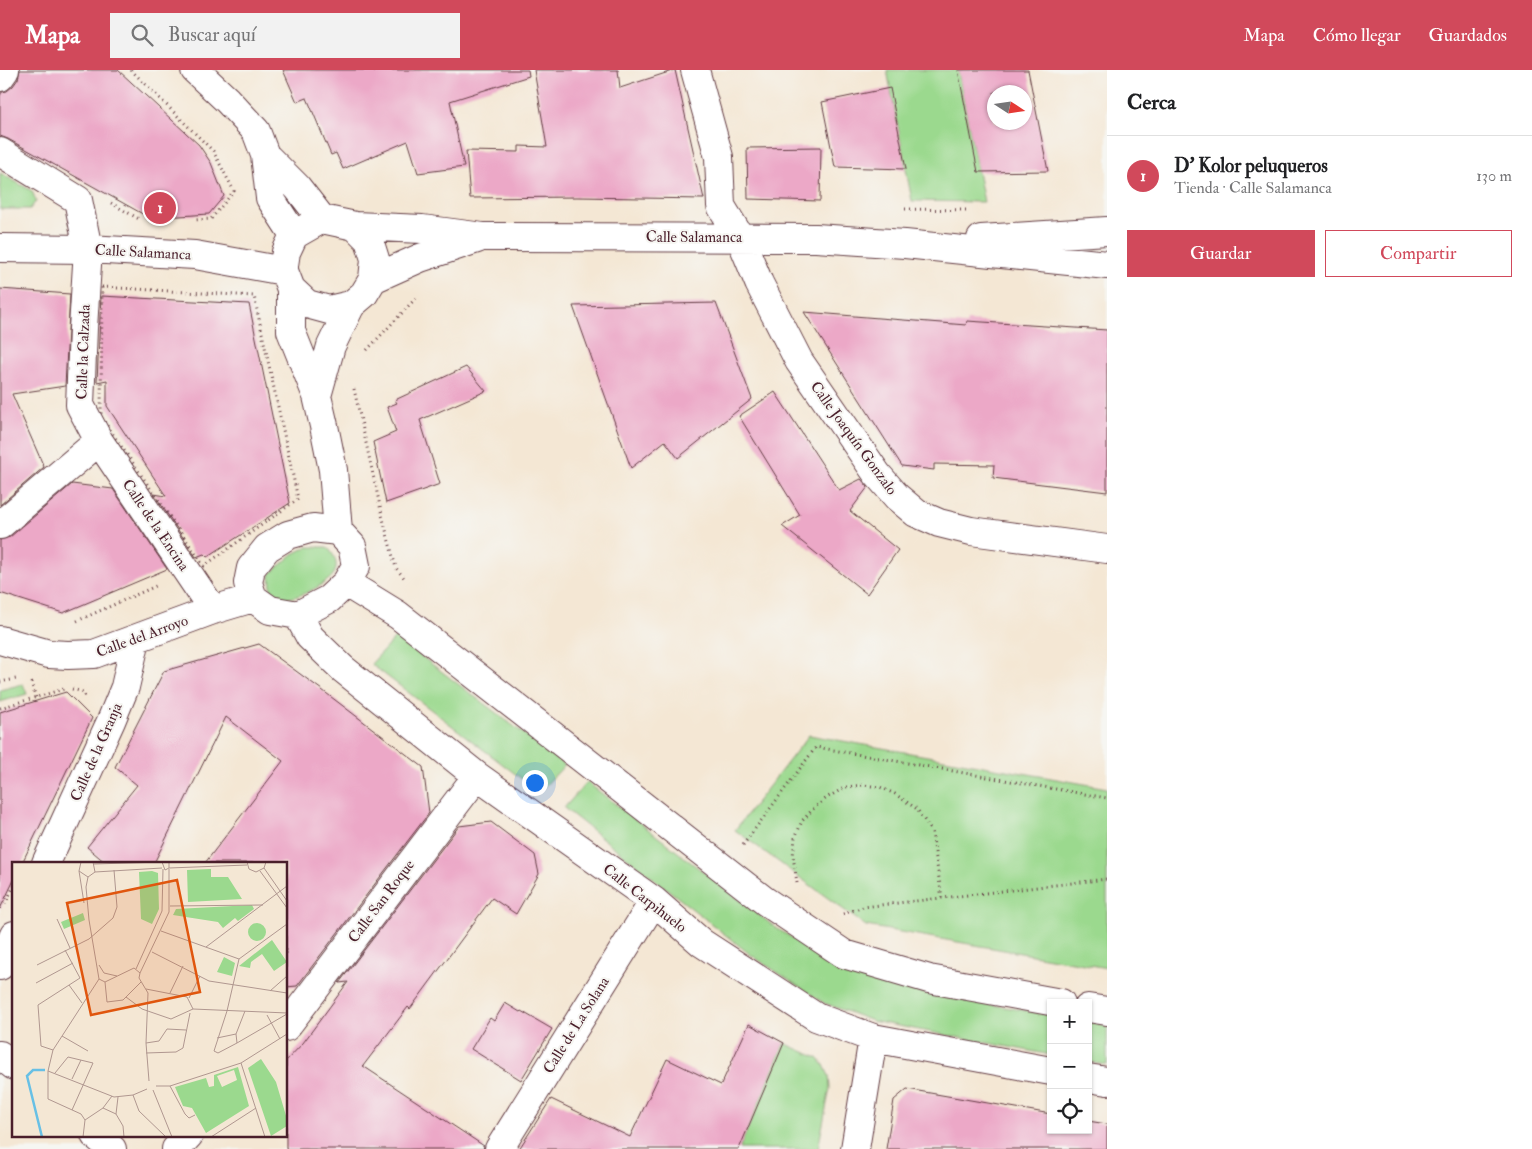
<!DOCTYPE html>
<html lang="es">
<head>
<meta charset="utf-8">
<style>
	:root { --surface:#fff; --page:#f2f2f2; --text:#202124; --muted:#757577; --line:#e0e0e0; --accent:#d1495b }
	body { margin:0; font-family:"IM FELL Double Pica",serif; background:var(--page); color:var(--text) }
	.controls { position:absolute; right:15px; bottom:15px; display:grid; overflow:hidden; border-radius:0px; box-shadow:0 1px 4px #0004 }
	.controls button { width:45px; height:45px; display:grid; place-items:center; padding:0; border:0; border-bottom:1px solid var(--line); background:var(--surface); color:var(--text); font:25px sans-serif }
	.compass { position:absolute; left:987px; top:15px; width:45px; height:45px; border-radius:50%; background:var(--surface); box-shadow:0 1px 4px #0004; rotate:102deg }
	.you { position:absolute; left:534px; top:712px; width:18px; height:18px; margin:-12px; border:4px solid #fff; border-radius:50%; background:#1a73e8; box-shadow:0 0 0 8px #1a73e833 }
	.badge { display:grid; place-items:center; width:32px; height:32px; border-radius:50%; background:var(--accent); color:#fff; font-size:16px; font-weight:700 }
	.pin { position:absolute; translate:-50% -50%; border:2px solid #fff; box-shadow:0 1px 5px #0006 }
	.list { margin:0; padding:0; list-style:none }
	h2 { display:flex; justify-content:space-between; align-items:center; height:65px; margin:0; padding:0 20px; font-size:21px }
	h2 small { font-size:16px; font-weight:400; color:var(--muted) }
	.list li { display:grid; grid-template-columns:32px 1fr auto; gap:15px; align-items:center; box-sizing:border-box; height:80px; padding:0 20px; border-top:1px solid var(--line) }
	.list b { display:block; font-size:19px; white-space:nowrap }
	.list p { margin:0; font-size:16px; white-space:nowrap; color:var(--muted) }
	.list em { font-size:16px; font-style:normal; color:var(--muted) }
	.actions { display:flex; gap:10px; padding:15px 20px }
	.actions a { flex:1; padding:11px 0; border:1px solid var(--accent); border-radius:0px; text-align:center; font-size:18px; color:var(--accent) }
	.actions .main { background:var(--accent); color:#fff }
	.icon { flex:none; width:28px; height:28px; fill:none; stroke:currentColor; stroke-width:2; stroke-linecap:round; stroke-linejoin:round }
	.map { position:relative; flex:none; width:1107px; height:1079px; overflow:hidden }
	header { display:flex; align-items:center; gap:30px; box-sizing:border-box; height:70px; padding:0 25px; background:var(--accent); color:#fff }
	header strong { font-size:24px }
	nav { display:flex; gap:28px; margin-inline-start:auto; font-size:18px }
	.search { width:350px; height:45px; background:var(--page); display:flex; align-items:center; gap:12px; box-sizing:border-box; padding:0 18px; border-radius:0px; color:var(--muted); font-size:19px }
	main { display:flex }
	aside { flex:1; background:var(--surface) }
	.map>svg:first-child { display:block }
	.green { fill:#9bd98e; stroke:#727c5c }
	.building { fill:#eca8c7; fill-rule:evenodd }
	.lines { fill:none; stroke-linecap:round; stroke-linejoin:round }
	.pedestrian-casing { stroke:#643d44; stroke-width:30 }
	.minor-casing { stroke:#643d44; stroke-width:30 }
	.path { stroke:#643d44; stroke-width:3; stroke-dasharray:1 4; stroke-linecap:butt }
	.pedestrian { stroke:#fff; stroke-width:28 }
	.minor { stroke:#fff; stroke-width:28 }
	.labels { text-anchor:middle; stroke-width:4; stroke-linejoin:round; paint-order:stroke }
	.street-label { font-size:15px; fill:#4a1f2b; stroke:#f6f6f2 }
	.inset-river { fill:none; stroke:#68c0e5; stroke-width:2.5 }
	.inset-road { fill:none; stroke:#b09790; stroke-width:1 }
	.view { fill:#e0560e; fill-opacity:0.15; stroke:#e0560e; stroke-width:2.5 }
	.inset-edge { fill:none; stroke:#4a1f2b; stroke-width:2.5 }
</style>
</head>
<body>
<header>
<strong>Mapa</strong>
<div class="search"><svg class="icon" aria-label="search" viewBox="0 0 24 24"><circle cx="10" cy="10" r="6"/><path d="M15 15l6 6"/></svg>Buscar aquí</div>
<nav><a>Mapa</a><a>Cómo llegar</a><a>Guardados</a></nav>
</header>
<main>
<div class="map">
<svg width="1107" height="1079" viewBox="0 0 1107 1079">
	<rect width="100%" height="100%" fill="#f6f6f2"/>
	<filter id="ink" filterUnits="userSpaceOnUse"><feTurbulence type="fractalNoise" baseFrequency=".02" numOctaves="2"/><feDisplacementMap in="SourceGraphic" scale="10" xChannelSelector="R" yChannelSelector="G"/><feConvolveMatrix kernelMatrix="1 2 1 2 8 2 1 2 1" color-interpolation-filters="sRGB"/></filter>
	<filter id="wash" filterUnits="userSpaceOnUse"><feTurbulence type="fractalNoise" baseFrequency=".0096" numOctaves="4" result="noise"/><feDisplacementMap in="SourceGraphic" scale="20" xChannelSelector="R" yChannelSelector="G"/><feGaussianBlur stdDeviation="1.12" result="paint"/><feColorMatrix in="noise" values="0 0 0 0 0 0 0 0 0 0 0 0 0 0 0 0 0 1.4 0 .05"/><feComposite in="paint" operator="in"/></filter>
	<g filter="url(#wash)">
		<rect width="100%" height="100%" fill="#f4e7d4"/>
		<!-- green -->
		<path class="green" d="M887 0H958L984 132 912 131Z
			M0 103 32 121 36 131 30 139H0Z
			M307 477H327C334 484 340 495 333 505 327 514 296 530 284 528 280 527 274 522 271 520L270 504 293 484Z
			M396 567 565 695 539 722 371 594Z
			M23 614 27 624 0 632V620Z
			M809 665 1107 718V898L866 856 735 760Z
			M587 712 776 858 842 898 888 914 924 923 1051 945V985L872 951 824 933 751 885 564 738Z
			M1088 952 1107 955V995L1088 992Z
			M784 973 818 988 824 995 829 1006 830 1018 818 1079H739Z"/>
		<g id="blocks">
			<!-- building -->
			<path class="building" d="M20 0H118L199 75 211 93 224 126 209 144 150 148 8 69 0 66V26L2 22 7 21 13 16 18 9Z
				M283 0H528L529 6 450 31 464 97 418 103 408 71 343 99 336 83 331 85 307 28 297 32Z
				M534 0H618L620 18 675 0 704 129 578 127 470 128 466 81 519 82V76L547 77Z
				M958 0H1028L1048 101 978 102ZM994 22H1024V52H994Z
				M890 18 906 99 835 97 822 32Z
				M821 77 820 131 748 129 747 78Z
				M0 219 70 224 65 316 12 324 44 397 0 435Z
				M101 226 249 234 290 433 207 487 204 484 196 487 154 424 166 426 107 336V310L97 312Z
				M716 233 752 329 678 388 665 371 631 398 573 236Z
				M804 242 966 255 967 251 1107 260V422L993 408 994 395 934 394V400L902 396Z
				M466 297 486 321 420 350 440 414 386 433 373 372 396 362 387 337 397 333 395 330Z
				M775 322 839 420 861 409 868 417 850 441 898 480 867 524 782 456 800 445 739 346Z
				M72 414 113 419 167 499 63 543 0 523V470L10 467Z
				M259 574 322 620 423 697 429 743 297 916 286 917V793H205L283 691 226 647 154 793H106L87 777 137 715 115 697 164 601Z
				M66 622 92 648 22 793H14V810L0 839V642Z
				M491 752 535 785 539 804 516 844 492 828 410 939 408 937 363 996 484 1076 483 1079H286V991L303 973 348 912 339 913 459 756Z
				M505 933 520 942 521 941 552 959 521 1010 471 979 490 948 494 951Z
				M749 954 784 973 739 1079H519L551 1029 630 1067 667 989 721 1015Z
				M907 1019 1051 1044V1060H1088V1051L1107 1054V1079H886L894 1030Z"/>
		</g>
	</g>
	<g filter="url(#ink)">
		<use href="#blocks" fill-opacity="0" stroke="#643d44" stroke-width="1"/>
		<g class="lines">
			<defs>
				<path id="pedestrian" d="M0 7 5 0
					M0 82 78 130 88 179 0 178"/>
				<path id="minor" d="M195 0 227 30 256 61 265 85 270 128 294 165
					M695 0 719 87 721 136 740 167 759 213 799 291 877 404 897 427 916 443 939 453 971 461 1107 479
					M265 85 297 117 322 149
					M355 156 369 170 375 189 373 209 364 224 351 235 329 240 307 234 291 219 284 201V195L286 182 294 165 322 149 355 156 422 159 483 167 816 168 905 174 1107 195
					M981 169 1107 161
					M373 209 420 188 477 169
					M291 219V261L317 326 324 356 333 400 338 461
					M317 326 331 276 351 235
					M0 455 99 371
					M313 458 338 461 352 476 356 496 346 513 329 529 298 545 270 540 253 528 248 513 251 498 267 478 288 465Z
					M346 513 398 545 765 831 844 884 929 909 1061 933
					M213 540 99 371 80 335 83 258 88 179 195 185 284 201
					M298 545 310 567 343 599 477 706 654 831 702 873 816 947 873 968 1051 1001
					M0 570 49 584 68 585 94 584 213 540 253 528
					M46 793 111 651 125 617 136 569
					M0 896 14 865
					M1088 938 1107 941
					M286 957 477 706
					M0 985 14 996
					M1088 1008 1107 1011
					M95 1065 112 1079
					M176 1079 189 1065
					M499 1079 654 831
					M855 1079 873 968"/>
			</defs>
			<!-- pedestrian casing -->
			<use href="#pedestrian" class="pedestrian-casing"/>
			<!-- minor casing -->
			<use href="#minor" class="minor-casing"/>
			<!-- path -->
			<path class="path" d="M131 0 213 81 234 121 211 149 193 150
				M374 0H375
				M111 133 139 149
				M905 139 966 140
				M102 217 254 226 298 429 204 496 101 347Z
				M367 280 417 227
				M354 319 382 445 396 498 405 509
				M77 551 158 515
				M0 612 16 609
				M31 612 36 628
				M72 619 83 622 85 627
				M0 638 64 619
				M743 775 816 677 1107 728
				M797 813 793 786 795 768 802 751 815 737 828 727 846 717 863 715 880 717 895 724 917 739 932 762 942 828
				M5 834 14 816
				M843 844 863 837 1107 809"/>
			<!-- pedestrian -->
			<use href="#pedestrian" class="pedestrian"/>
			<!-- minor -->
			<use href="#minor" class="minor"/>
		</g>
	</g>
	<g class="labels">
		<!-- street labels -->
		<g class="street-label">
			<text x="694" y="172">Calle Salamanca</text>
			<text transform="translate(143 182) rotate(3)" y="5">Calle Salamanca</text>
			<text transform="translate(83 282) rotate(-88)" y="5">Calle la Calzada</text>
			<text transform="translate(854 368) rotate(54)" y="5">Calle Joaquín Gonzalo</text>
			<text transform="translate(156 455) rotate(56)" y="5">Calle de la Encina</text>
			<text transform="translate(142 566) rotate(-20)" y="5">Calle del Arroyo</text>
			<text transform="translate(96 682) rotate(-66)" y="5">Calle de la Granja</text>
			<text transform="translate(645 828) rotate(38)" y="5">Calle Carpihuelo</text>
			<text transform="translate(381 831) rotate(-53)" y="5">Calle San Roque</text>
			<text transform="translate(576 955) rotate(-58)" y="5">Calle de La Solana</text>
		</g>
	</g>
	<!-- overview -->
	<g transform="translate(12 792)">
		<rect width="275" height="275" fill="#f4e7d4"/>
		<path d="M199 7V15H216L230 37 176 40 175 8ZM140 9 146 11 147 47 140 62 129 57 127 10ZM240 43 242 47 226 59 223 56 211 66 206 60 161 53 164 47ZM71 51 73 58 52 67 49 60ZM236 70a9 9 0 1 1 18 0a9 9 0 1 1-18 0ZM260 78 275 100 262 109 250 92 239 100 238 106 227 104ZM212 95 223 101 220 114 205 110ZM249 197 264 220 275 257V264L259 274 236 206ZM226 205 237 244 194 271 180 246 171 244 163 225 194 216 197 225 202 224V213ZM222 208 225 218 210 225 205 214Z" fill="#9bd98e" fill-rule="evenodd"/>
		<path class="inset-river" d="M30 275 15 214 21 208H33"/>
		<path class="inset-road" d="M69 0 67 9 76 15 83 10 81 0M235 0 237 7 244 10 252 6 254 0M82 2 150 0 153 8 157 6V0M157 6 235 3M252 6 275 39M67 9 72 41M248 9 275 46M83 10 150 6M76 15 74 25 77 58 87 117 93 120 122 106 128 111 127 116 136 131 134 181 137 219M158 44 251 43M45 57 58 86M149 69 227 97M194 85 275 24M140 90 197 119 275 131M227 97 215 149 202 189 206 191 225 181 275 152M227 97 275 62M25 103 77 77 101 56 105 45 102 8M87 103 92 111 105 114M124 107 150 49 151 7M128 111 157 50V7M93 120 95 140 111 138 129 120M24 121 61 101M57 123 70 141M134 127 175 135 181 147M258 129 275 114M158 131 171 104M114 135 130 147 159 157 181 147 275 151M177 136 188 114M255 153 268 177M50 174 76 189M205 176 224 172M134 181 147 179 155 167 174 168M225 181 224 172 233 149M41 188 29 184 26 143 68 116 53 88M134 191 164 190 171 186 178 151M229 201 253 275M36 209 102 235 121 233 135 227M43 211 56 195 81 201 60 248M60 217 69 198M144 224H158L229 201 275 172M158 224 173 252 177 256 183 253M141 228 160 275M121 233 127 249 154 275M91 246 104 252 111 264 112 275M104 252 106 235M73 258 69 252 36 237V209L41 188 87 117M73 258 91 246 100 234M71 275 73 258M199 275 244 246"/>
		<path class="view" d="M165 18 188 130 79 153 55 41Z"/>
		<rect width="275" height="275" class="inset-edge"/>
	</g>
</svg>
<div class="controls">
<button>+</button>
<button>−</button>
<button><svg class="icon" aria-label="locate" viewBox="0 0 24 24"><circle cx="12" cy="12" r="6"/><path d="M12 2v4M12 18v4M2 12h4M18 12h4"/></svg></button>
</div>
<svg class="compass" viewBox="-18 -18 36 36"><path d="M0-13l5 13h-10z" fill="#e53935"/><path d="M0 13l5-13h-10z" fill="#757577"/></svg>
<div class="you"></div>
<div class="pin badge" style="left:160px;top:138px">1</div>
</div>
<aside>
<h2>Cerca<small></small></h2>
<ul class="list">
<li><span class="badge">1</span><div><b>D' Kolor peluqueros</b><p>Tienda · Calle Salamanca</p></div><em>130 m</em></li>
</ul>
<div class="actions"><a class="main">Guardar</a><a>Compartir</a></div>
</aside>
</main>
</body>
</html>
